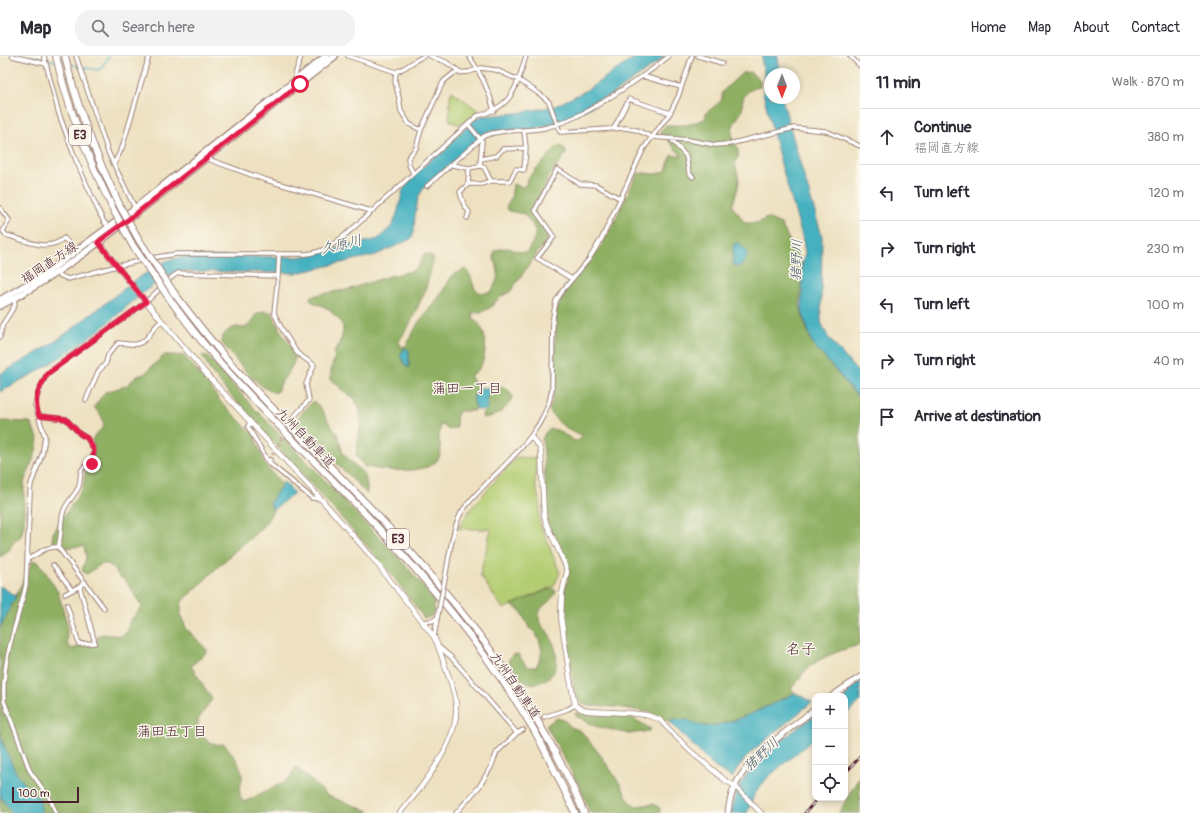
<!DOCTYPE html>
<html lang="en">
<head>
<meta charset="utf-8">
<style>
	:root { --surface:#fff; --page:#f2f2f3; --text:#2b2b33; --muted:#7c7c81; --line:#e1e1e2 }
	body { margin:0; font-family:Pangolin,"Klee One",sans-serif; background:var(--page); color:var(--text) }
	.controls { position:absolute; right:12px; bottom:12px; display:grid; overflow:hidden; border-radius:8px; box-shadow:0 2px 6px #0003 }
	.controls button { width:36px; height:36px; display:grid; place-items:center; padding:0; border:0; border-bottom:1px solid var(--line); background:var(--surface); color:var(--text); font:20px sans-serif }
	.compass { position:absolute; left:764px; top:12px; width:36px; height:36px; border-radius:50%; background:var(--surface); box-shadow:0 2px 6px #0003; rotate:180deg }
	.scale { position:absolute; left:12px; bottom:10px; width:67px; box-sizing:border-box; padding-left:4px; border:2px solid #4a1f2b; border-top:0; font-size:11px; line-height:14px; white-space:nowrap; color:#4a1f2b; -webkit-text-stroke:3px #fbf7ec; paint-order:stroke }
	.stop { position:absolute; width:12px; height:12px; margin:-9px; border:3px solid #e11d48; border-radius:50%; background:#fff }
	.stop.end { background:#e11d48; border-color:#fff; box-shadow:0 1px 4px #0008 }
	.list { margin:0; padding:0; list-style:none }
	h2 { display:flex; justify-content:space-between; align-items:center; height:52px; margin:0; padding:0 16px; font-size:17px }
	h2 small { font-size:13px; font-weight:400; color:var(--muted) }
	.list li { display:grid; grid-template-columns:26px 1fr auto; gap:12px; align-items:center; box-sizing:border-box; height:56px; padding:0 16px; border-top:1px solid var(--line) }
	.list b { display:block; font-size:15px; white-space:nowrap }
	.list p { margin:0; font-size:13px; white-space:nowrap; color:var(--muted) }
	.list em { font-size:13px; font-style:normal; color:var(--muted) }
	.icon { flex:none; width:22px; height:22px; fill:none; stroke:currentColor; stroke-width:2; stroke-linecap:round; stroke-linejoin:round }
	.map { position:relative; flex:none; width:860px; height:757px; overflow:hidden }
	header { display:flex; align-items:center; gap:24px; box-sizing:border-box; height:56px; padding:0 20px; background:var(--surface); border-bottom:1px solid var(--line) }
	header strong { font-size:19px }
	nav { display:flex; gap:22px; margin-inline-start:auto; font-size:14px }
	.search { width:280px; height:36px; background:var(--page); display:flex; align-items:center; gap:10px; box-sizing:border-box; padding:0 14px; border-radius:16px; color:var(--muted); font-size:15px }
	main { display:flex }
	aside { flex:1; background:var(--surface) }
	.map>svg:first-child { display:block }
	.green { fill:#b4cd72; stroke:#7f764e }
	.forest { fill:#8fb064; stroke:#6c6848 }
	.water { fill:#44b1c0; stroke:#476876 }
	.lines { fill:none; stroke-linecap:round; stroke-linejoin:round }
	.stream { stroke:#44b1c0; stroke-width:1.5 }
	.minor-tunnel { stroke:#cdbaa3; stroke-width:3.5; stroke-dasharray:3.5 2; stroke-linecap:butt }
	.minor-casing { stroke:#9c8076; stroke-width:5.5 }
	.tertiary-casing { stroke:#9c8076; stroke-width:6 }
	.secondary-casing { stroke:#9c8076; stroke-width:7 }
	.primary-casing { stroke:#9c8076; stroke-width:8 }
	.motorway-casing { stroke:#9c8076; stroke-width:8 }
	.minor { stroke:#fff; stroke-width:3.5 }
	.tertiary { stroke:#fff; stroke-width:4.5 }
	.secondary { stroke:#fff; stroke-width:5 }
	.primary { stroke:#fff; stroke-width:5.5 }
	.motorway { stroke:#fff; stroke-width:6 }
	.rail-casing { stroke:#4a1f2b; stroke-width:3 }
	.rail { stroke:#fbf7ec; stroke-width:1.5; stroke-dasharray:4.5; stroke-linecap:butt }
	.minor-bridge-casing { stroke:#9c8076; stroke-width:5.5; stroke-linecap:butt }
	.motorway-bridge-casing { stroke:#9c8076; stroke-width:8; stroke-linecap:butt }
	.minor-bridge { stroke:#fff; stroke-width:3.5 }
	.motorway-bridge { stroke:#fff; stroke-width:6 }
	.route { stroke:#e11d48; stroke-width:5 }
	.labels { text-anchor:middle; stroke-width:3; stroke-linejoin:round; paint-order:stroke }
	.shield { fill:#fbf7ec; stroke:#7f6065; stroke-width:1 }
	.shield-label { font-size:12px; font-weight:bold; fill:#4a1f2b }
	.street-label { font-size:13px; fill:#4a1f2b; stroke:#fbf7ec }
	.water-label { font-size:14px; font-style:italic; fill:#485967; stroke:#fbf7ec }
	.neighbourhood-label { font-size:14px; fill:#4a1f2b; stroke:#fbf7ec }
	.quarter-label { font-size:15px; fill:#4a1f2b; stroke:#fbf7ec }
</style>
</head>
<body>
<header>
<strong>Map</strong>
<div class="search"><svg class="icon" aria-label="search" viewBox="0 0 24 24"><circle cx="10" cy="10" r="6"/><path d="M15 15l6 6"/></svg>Search here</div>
<nav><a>Home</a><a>Map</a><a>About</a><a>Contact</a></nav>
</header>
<main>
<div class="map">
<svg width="860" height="757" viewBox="0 0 860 757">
	<rect width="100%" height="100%" fill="#fbf7ec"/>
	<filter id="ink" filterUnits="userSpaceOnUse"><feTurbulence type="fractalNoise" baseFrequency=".025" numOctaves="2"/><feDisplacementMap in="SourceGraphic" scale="8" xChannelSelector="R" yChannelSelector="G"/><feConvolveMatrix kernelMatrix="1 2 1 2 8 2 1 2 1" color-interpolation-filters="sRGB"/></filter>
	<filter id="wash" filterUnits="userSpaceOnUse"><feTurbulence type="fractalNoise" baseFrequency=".012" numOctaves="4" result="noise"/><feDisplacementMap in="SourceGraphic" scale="16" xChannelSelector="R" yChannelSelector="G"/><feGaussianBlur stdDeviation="0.9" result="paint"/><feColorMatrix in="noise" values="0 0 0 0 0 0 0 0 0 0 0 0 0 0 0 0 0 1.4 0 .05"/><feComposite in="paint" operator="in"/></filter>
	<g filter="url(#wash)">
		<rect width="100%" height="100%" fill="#eee1c1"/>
		<!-- green -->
		<path class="green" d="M452 35 479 55 477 57 463 67 457 68 449 64 450 40Z
			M516 401 537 402 535 428 540 446 539 465 560 517 554 530 503 553 480 519 491 473H458L469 455Z"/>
		<!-- forest -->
		<path class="forest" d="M750 16 760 24V31C749 33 743 37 742 49 742 51 742 53 742 55 738 62 731 69 732 78 733 89 744 95 735 107L739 124 738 132 732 151C739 156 740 161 745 167H758L767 162 781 168 802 209 800 248 803 262 812 287 860 344V589C843 593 817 602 805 615 800 621 797 628 791 632L795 637 746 660 720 668 708 670H700L688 664 672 663 671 667 652 657 618 651 588 650 578 644 575 639 563 555 565 531 568 523 567 511 547 466 544 456 545 443 544 395 542 384 545 377 550 373 557 374 575 385 580 384 582 379C567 373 559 369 549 354L553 344 556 258C563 230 586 213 601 190 615 167 625 142 637 118L644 117 656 118 666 115 671 99 682 100 660 76 666 69H687L705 63 706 57 722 44V36L742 17Z
			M559 89 565 93 566 98 551 118 533 153 534 156 549 178 548 182 510 236 500 241 491 251 482 256 472 257 473 262C488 272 489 300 478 314 476 316 473 318 470 320L478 332C473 339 473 344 475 352L474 355H459L456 362 457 371 449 374 441 368C440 373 439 379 439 384 440 389 442 394 440 399 434 421 382 414 365 411L356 400 361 366 360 355 354 341 347 338 330 322 333 305 335 301 334 297C342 281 350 271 333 258 330 255 327 252 323 250 317 248 314 248 310 243L311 240 350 233 386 221 412 215 418 211 424 198 429 199 433 201V206L425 235 410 268 399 285 400 289 403 291 406 290 418 267 439 241 452 219 465 213C478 223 467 241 491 236 494 230 498 224 498 217 498 209 491 202 495 195 512 187 513 198 527 196 538 178 539 175 524 158 517 156 508 157 506 151L511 143 513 128 522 131 525 130C529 117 538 112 546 103 551 98 554 93 559 89Z
			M265 255 270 256 273 258 280 274 296 298C294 309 289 316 282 325 280 329 279 333 276 337 257 333 234 301 221 286 222 279 228 273 236 271 239 271 242 273 246 271 255 266 250 258 265 255Z
			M165 299H174L184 300 206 325 219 344 254 379 266 410 282 428 270 447 273 454C265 473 249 482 234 496 216 512 199 530 181 547V560L186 572 208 595 191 610 212 643 198 664V675C206 683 211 690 224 688 232 697 240 706 242 718 243 729 235 736 244 746L288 724 296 711 328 740 369 755 367 757H42L39 750 40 746C20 729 6 701 0 675V572L33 505 39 506 58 536 67 567V587L69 591 74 593 78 590 97 589V581L101 578 122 580 128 575 129 566 142 551 127 526 118 519 113 511 107 508H101L87 518 82 515 86 501 84 490 62 492 52 485 53 477 83 432 85 418 91 405 93 396 92 383 104 370 102 361 94 351 105 336 126 330 137 320 144 318 152 310Z
			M202 299 207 300 253 351 317 416 407 511 434 544V556L430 561 424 562 386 511 225 333 210 314Z
			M496 329C505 330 509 333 513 341 505 354 499 360 483 362L482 358 487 353V341L490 332Z
			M313 345 320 351 331 370 338 379 343 397 365 419 367 430V438L296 367V364Z
			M0 365 30 366 38 382 36 395 29 415 24 426V468L21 480 13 487 8 496 0 501Z
			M552 532 556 535C552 548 537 549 539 562 539 568 544 571 547 575 556 588 563 612 548 622 539 628 534 629 524 626L508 605 512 599 518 598 527 611H536L540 603 542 594 539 584 535 576 529 572 521 555 511 549Z
			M575 657 629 660 651 673 649 675 629 678 595 670 576 660Z
			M557 662 564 664 571 671 581 675 602 701 620 728 628 743 635 750 654 748 660 752V757H590L582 735 546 669Z
			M860 719V757H839Z
			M0 740 12 757H0Z"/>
		<!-- water -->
		<path class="water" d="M637 0H666C631 26 584 61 542 71 524 75 505 73 487 76L481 80 423 133 418 142 415 160 414 176 411 183 376 199 297 217 178 215C149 227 124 255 99 274 79 289 57 304 35 317 23 323 12 329 0 336V318L40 295 60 282 138 222 166 205 187 200 300 201 378 183 392 170 397 158 403 134 412 121 475 63 482 60 518 57 555 50 585 35Z
			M762 0H778L780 18H770V42H782L799 103 822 180 821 266 828 281 860 319V343L812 287 802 255V211L805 196 802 180 781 108 763 37 764 15 762 9Z
			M735 187H738C740 189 744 192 746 194 749 200 744 209 738 211L733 208V191Z
			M404 292 409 294V312L406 310 400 300Z
			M478 332H490L487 341V353L485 355 479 354 475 352C473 344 473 339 478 332Z
			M284 426 294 437 273 454 270 447 282 428Z
			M0 530 16 540 0 572Z
			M860 625V646L845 659V640H840Z
			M795 637 812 646 750 697 737 713 733 721H731L714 711 671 667 672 663C677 664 683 663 687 664 695 666 700 671 708 670 735 668 770 649 795 637Z
			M815 659V682L768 721 755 737 747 757H731C733 747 736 737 741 728 755 701 791 677 815 659Z
			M0 675 3 687 14 713 32 739 39 741C41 747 40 751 42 757H12L0 740Z"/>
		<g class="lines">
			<!-- stream -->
			<path class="stream" d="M31 0 55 5
				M68 8 97 14 101 12 109 0"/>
		</g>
	</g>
	<g filter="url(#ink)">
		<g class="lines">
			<!-- minor-tunnel -->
			<path class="minor-tunnel" d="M270 404 293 362
				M523 674 544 661"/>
			<defs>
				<path id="minor" d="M12 0 46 8
					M44 0 59 58 75 102 98 154 104 166 109 171
					M76 0 108 96 135 152
					M348 0 396 16C407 12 414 4 424 0
					M430 0 446 6 460 16
					M469 0C480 16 490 36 494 55
					M698 0 722 7
					M850 0 860 10
					M396 16 395 25 399 42 401 55 409 68 421 74
					M642 20 681 31
					M297 23 295 19 301 0
					M468 68 482 85 480 110 484 111 491 125H510L516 113 524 114 526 92 524 75
					M614 72 629 43 670 57
					M670 82 686 100 689 117 693 121
					M205 102 263 123 371 155
					M481 103 496 100 503 93 526 92
					M114 108 122 92 149 0
					M452 109 469 112 480 110
					M469 112 468 128H481L491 125
					M413 117 409 109 408 102 416 92 421 74 441 30 444 25 454 17 469 16 481 12 496 14 519 24 541 39 549 46 560 76 626 72 637 74 652 81 689 84 715 89 729 88 794 72 826 75 860 90
					M427 130 484 80C503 72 525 76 544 72 575 65 603 46 629 29 643 20 656 11 669 0
					M0 152 9 164 3 175 6 179C25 184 47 197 64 182L77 196
					M467 162 469 156 464 149 460 136 468 128
					M279 198 278 220 274 257 282 273 297 297 314 309 306 328 309 344 293 362
					M57 216 59 219 68 223 117 210 157 201 177 198H307C327 195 334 188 350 175L477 60C513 51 516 32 526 0
					M572 223 537 202 554 181 535 154 557 113 580 128 596 129 621 143
					M0 281 3 268 15 249 14 243
					M86 344 98 316 106 307 108 299 118 287C124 287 131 289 137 288 150 285 151 271 162 265
					M39 360 66 363 80 378 87 382 94 394 92 408C89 409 85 410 83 412 79 417 81 424 79 430 76 439 65 447 63 457 60 468 62 480 58 491
					M250 365 248 371 269 407
					M270 404 269 407 274 411 312 442 321 443
					M28 503C39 498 45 490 58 491L104 552
					M53 509 72 534
					M445 522C449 502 452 474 461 457 467 447 476 439 483 431 510 403 546 374 552 333L553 261 556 245 563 234 589 203 602 182 644 92 670 57 678 41 692 0
					M65 538 80 530
					M67 549 79 588 95 587 80 532 81 529 85 526
					M422 566 432 565 437 562
					M434 581 438 558
					M439 591 451 601 517 677
					M544 661 568 653 575 649
					M56 757 50 743 30 715 4 645C2 618 9 589 17 563 20 551 24 540 26 528L30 437 31 428 42 399 45 381 35 349 39 334 47 318 53 313 146 246 172 221 178 217 278 220
					M456 757 479 731 491 711 497 696 517 677 523 674"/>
				<path id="tertiary" d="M97 184 127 223 208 320 321 443 371 500 434 581C439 591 442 602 446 613 450 625 456 638 456 651 458 677 436 711 421 731 415 740 406 748 400 757
					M531 381 539 390 541 397 544 460 547 469 565 508 567 516 562 537 561 561 570 623 575 649 581 653 588 655 629 657 646 659 659 663 689 694 726 725 735 730 761 757"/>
				<path id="secondary" d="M832 640 860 621
					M728 757C729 748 731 738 735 730 748 701 790 673 815 653"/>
				<path id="primary" d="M0 244 43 219 135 152 326 0
					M0 250C63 218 120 170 176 126 229 84 282 42 335 0"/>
				<path id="motorway" d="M56 0C68 54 89 105 114 155
					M65 0C77 53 97 103 121 152
					M174 237C193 262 212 287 233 310 279 361 330 409 377 459 459 547 538 645 584 757
					M169 242C184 263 199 283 216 302 265 359 321 410 372 465 432 529 489 598 534 674 549 701 562 729 575 757"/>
			</defs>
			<!-- minor casing -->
			<use href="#minor" class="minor-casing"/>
			<!-- tertiary casing -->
			<use href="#tertiary" class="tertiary-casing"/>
			<!-- secondary casing -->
			<use href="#secondary" class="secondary-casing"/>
			<!-- primary casing -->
			<use href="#primary" class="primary-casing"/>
			<!-- motorway casing -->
			<use href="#motorway" class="motorway-casing"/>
			<!-- minor -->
			<use href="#minor" class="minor"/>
			<!-- tertiary -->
			<use href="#tertiary" class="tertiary"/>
			<!-- secondary -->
			<use href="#secondary" class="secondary"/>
			<!-- primary -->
			<use href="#primary" class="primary"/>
			<!-- motorway -->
			<use href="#motorway" class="motorway"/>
			<defs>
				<path id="rail" d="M845 717 860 701
					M805 757 818 742"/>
			</defs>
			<!-- rail casing -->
			<use href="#rail" class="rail-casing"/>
			<!-- rail -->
			<use href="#rail" class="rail"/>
			<defs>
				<path id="minor-bridge" d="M438 558 445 522"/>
				<path id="motorway-bridge" d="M121 152 139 184 174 237
					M114 155 133 190 169 242"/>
			</defs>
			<!-- minor-bridge casing -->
			<use href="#minor-bridge" class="minor-bridge-casing"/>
			<!-- motorway-bridge casing -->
			<use href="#motorway-bridge" class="motorway-bridge-casing"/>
			<!-- minor-bridge -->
			<use href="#minor-bridge" class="minor-bridge"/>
			<!-- motorway-bridge -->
			<use href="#motorway-bridge" class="motorway-bridge"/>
		</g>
	</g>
	<g class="lines" filter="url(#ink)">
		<!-- route -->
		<path class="route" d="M92 408 94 394 87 382 80 378 66 363 39 360C33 342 38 335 47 318L146 246 98 186 137 157 300 28"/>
	</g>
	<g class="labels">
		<!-- shield labels -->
		<g class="shield">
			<rect x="69" y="69" width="22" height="20" rx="3"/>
			<rect x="387" y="473" width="22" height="20" rx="3"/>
		</g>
		<g class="shield-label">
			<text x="80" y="83">E3</text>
			<text x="398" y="487">E3</text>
		</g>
		<!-- street labels -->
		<g class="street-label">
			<text transform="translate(49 206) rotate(-34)" y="5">福岡直方線</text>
			<text transform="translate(306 381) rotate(46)" y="5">九州自動車道</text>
			<text transform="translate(516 629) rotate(56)" y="5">九州自動車道</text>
		</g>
		<!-- water labels -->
		<g class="water-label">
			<text transform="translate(341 188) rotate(-13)" y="5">久原川</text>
			<text transform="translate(796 204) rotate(-87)" y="5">猪野川</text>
			<text transform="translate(761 698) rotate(-42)" y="5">猪野川</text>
		</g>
		<!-- neighbourhood labels -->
		<g class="neighbourhood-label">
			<text x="467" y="337">蒲田一丁目</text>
			<text x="172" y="680">蒲田五丁目</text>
		</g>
		<!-- quarter labels -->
		<g class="quarter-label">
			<text x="801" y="598">名子</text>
		</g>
	</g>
</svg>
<div class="controls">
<button>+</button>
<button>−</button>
<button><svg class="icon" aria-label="locate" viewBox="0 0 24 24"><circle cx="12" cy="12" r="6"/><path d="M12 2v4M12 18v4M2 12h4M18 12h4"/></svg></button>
</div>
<svg class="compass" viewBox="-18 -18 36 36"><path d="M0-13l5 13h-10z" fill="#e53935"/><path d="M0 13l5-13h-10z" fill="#7c7c81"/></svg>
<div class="scale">100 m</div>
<div class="stop" style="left:300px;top:28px"></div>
<div class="stop end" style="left:92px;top:408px"></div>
</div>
<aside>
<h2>11 min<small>Walk · 870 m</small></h2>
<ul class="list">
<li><svg class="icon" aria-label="ahead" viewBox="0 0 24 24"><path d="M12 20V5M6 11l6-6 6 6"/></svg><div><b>Continue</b><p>福岡直方線</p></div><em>380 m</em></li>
<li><svg class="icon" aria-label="left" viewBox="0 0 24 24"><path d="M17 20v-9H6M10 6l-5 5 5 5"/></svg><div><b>Turn left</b></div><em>120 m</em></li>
<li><svg class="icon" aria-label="right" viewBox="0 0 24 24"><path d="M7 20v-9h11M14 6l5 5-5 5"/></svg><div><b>Turn right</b></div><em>230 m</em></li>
<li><svg class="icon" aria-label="left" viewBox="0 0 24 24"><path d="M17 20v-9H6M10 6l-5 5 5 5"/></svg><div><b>Turn left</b></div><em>100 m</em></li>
<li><svg class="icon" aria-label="right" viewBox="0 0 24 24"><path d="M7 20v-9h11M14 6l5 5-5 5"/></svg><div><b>Turn right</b></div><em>40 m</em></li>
<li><svg class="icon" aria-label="arrive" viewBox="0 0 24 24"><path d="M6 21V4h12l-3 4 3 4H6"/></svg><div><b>Arrive at destination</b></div></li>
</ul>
</aside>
</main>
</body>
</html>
